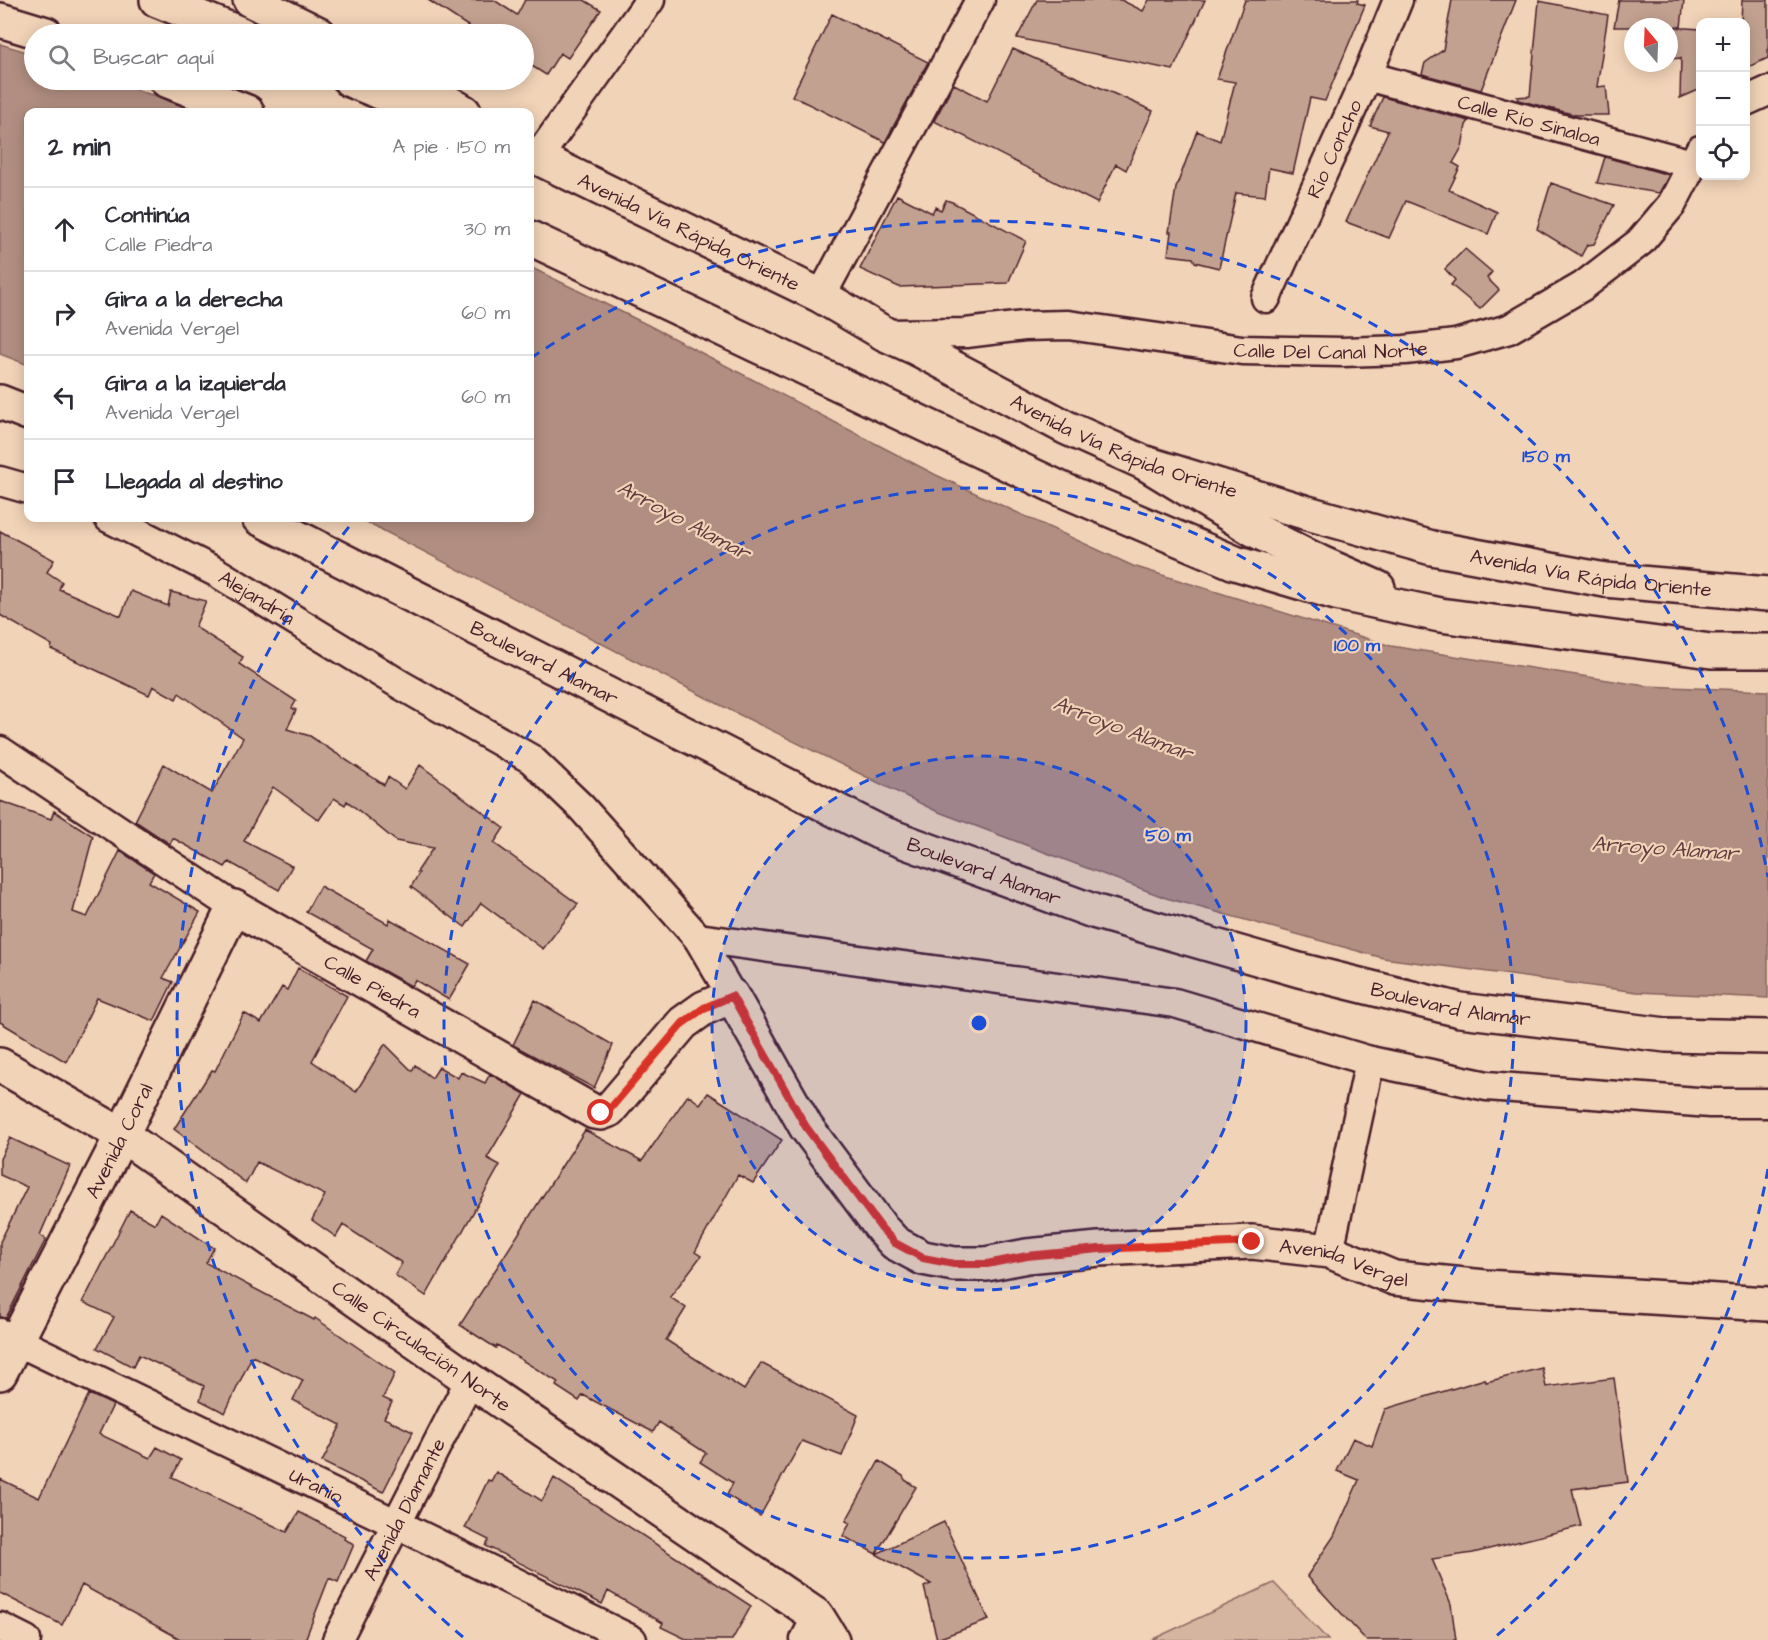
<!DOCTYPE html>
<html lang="es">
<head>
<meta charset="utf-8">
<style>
	:root { --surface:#fff; --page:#f7f7f7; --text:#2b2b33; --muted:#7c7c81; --line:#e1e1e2 }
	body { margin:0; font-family:"Architects Daughter",sans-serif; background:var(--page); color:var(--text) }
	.controls { position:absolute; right:18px; top:18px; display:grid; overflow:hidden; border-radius:12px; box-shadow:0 3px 15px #0003 }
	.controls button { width:54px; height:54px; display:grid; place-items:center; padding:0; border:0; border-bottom:2px solid var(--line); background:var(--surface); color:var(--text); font:30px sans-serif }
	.compass { position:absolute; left:1624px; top:18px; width:54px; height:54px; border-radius:50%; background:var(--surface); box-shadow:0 3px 15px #0003; rotate:341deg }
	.stop { position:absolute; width:18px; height:18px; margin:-14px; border:4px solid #d93025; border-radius:50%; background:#fff }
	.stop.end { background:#d93025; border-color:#fff; box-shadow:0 2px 6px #0008 }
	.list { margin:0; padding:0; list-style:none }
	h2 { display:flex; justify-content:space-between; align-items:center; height:78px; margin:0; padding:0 24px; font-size:26px }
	h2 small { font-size:20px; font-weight:400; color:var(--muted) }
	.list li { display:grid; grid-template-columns:39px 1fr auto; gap:18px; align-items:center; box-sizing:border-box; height:84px; padding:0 24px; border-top:2px solid var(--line) }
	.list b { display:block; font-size:22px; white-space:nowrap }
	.list p { margin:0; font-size:20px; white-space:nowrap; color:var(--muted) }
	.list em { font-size:20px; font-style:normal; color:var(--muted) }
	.icon { flex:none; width:33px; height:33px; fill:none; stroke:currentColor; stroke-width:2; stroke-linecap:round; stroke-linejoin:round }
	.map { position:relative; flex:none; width:1768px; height:1640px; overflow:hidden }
	.search { position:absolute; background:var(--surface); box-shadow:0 3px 15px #0003; left:24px; top:24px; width:510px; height:66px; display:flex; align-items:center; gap:15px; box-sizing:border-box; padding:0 21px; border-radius:33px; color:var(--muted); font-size:22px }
	.panel { position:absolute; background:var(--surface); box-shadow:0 3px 15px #0003; left:24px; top:108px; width:510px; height:414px; border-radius:12px }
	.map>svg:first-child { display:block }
	.green { fill:#d6b5a0; stroke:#906a66; stroke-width:1.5 }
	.water { fill:#b18e81; stroke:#88625f; stroke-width:1.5 }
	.building { fill:#c3a190; stroke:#4a1f2b; stroke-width:1.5 }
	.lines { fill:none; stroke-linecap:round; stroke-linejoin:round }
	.minor-casing { stroke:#4a1f2b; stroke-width:33 }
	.tertiary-casing { stroke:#4a1f2b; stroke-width:38 }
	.trunk-casing { stroke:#4a1f2b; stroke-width:38 }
	.minor { stroke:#f1d3b7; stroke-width:28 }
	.tertiary { stroke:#f1d3b7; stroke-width:33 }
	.trunk { stroke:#f1d3b7; stroke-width:33 }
	.route { stroke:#d93025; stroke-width:8 }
	.ring { fill:none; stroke:#1d4ed8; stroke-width:3; stroke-dasharray:10 8 }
	.labels { text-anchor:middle; stroke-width:4.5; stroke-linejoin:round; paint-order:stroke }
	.street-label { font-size:20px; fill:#4a1f2b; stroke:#f1d3b7 }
	.water-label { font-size:21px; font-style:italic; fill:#643b40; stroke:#f1d3b7 }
	.centre { fill:#1d4ed8; stroke:#f1d3b7; stroke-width:3 }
	.ring-label { font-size:18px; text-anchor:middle; font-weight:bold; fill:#1d4ed8; stroke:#f1d3b7; stroke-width:4.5; stroke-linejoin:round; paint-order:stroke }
</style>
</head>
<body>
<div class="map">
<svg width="1768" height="1640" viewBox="0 0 1768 1640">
	<rect width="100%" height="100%" fill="#f1d3b7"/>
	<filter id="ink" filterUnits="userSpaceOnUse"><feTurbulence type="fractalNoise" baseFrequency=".0167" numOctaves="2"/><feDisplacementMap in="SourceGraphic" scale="12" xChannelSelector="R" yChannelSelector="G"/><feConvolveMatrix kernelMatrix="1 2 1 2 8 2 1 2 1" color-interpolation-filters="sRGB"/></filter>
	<g filter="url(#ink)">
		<!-- green -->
		<path class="green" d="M1274 1583 1328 1640H1151Z"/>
		<!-- water -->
		<path class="water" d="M0 44 34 54V80H109L200 112H28V365L0 354Z
			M530 267 646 324 936 475 1133 566 1391 646 1646 686 1768 691V998L1637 992 1383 958 1166 898 936 811 732 711 359 518H530Z"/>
		<!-- building -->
		<path class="building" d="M428 0H494L517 15 525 0H584L601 10 568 58 560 53 546 75 524 61V34H480Z
			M1037 0H1121L1143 11 1149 0H1205L1173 70 1017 38Z
			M1245 0H1358L1357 3 1365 5 1325 101 1310 98 1293 173 1269 168 1265 196 1236 193 1219 268 1195 262 1193 258 1168 255 1171 232H1169L1176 188 1197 131 1220 141 1235 82 1217 79Z
			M1452 0H1516L1481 90 1422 74 1425 63 1443 50Z
			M1619 0H1684L1681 27H1614Z
			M1742 0H1768V58L1746 68V22H1741Z
			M1539 1 1608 15 1597 87 1606 86 1609 115H1576L1518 100 1517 97 1530 96Z
			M832 14 928 62 885 142 792 96Z
			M1669 27 1701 29V89L1680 98 1681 58 1669 59Z
			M1013 49 1153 111 1126 170 1116 164 1097 203 934 121 954 84 987 101Z
			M1383 97 1469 121 1466 125 1462 147 1453 163 1460 167 1449 190 1497 212 1488 234 1406 201 1389 238 1346 222 1388 131 1370 126Z
			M1605 157 1669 175 1659 193 1597 183Z
			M1551 183 1614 205 1594 244 1587 245 1581 256 1537 229Z
			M897 195 932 213 935 207 941 210 946 200 952 202 1026 241 1008 283 899 287 860 269Z
			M1465 249 1492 272 1487 278 1499 290 1480 309 1451 285 1455 280 1445 269Z
			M0 531 54 560 47 572 62 582 59 589 121 616 131 591 168 606 171 592 206 601 195 627 243 657 239 664 296 701 292 708 296 710 287 729 310 736 384 785 388 777 405 789 420 765 504 828 494 843 578 904 543 949 481 903 465 927 411 887 419 873 417 872 433 848 396 841 347 801 345 805 334 798 319 820 273 787 244 841 292 866 279 890 229 862 225 867 173 838 170 844 135 821 164 764 212 793 243 738 179 693 176 699 153 686 149 695 51 649 52 645 0 615Z
			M0 801 51 819 54 811 93 836 73 912 87 917 120 851 154 873 149 882 200 912 163 978 173 982 154 1021 97 998 66 1062 0 1022Z
			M320 886 388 924 390 919 470 964 449 1000 415 980 411 986 366 961 373 949 306 912Z
			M298 968 347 996 312 1061 356 1092 385 1044 412 1071 415 1065 432 1078 439 1067 458 1078 461 1072 485 1083 490 1074 525 1094 487 1158 500 1165 426 1296 395 1275 402 1263 343 1225 336 1237 312 1220 325 1195 257 1162 246 1183 174 1129 212 1070 215 1071 244 1013 261 1023 282 987 287 990Z
			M535 1000 613 1045 594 1088 513 1045Z
			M708 1093 782 1140 753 1183 738 1175 695 1252 701 1256 670 1297 686 1308 666 1340 744 1390 761 1363 858 1415 842 1456 802 1441 760 1516 727 1495 733 1483 700 1462 706 1453 659 1422 653 1432 583 1395 579 1401 556 1386 558 1382 497 1345 496 1348 460 1325 585 1130 642 1161 688 1095 700 1104Z
			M10 1138 70 1166 40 1235 46 1239 6 1318 0 1317V1242L27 1187 0 1175V1159Z
			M130 1210 155 1224 161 1213 214 1248 206 1263 314 1320 315 1318 395 1373 383 1398 392 1402 384 1418 413 1432 383 1492 322 1462 341 1425 293 1400 303 1380 252 1356 225 1413 200 1400 204 1386 139 1355 133 1367 97 1348 114 1317 83 1302Z
			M1542 1368 1546 1387 1614 1378 1628 1482 1572 1489 1581 1526 1473 1553 1432 1559 1451 1604 1456 1640H1366L1307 1576 1334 1536 1359 1480 1337 1471 1353 1438 1372 1446 1385 1409 1485 1379 1486 1382Z
			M89 1394 113 1405 99 1434 150 1458 157 1447 181 1460 172 1477 287 1532 299 1512 345 1536 344 1539 354 1544 338 1582 329 1578 305 1640H182L82 1585 62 1625 0 1593V1479L39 1498Z
			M879 1461 903 1476 905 1480 916 1487 876 1554 843 1536 850 1523 846 1521Z
			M496 1472 542 1501 554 1478 751 1606 732 1640H688L661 1627 663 1623 608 1591 602 1604 486 1546 489 1540 465 1528 488 1480 491 1481Z
			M944 1522 989 1620 937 1639 924 1587 931 1584 876 1554Z"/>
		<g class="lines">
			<defs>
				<g id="minor">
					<path id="s1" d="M1367 76 1692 164"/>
					<path d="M1746 101 1768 91"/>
					<path d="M538 157 650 0"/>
					<path d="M821 296 980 0"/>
					<path id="s2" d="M1266 298 1367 76 1398 0"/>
					<path id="s3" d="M885 334 966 333 1024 326 1068 325 1242 350 1342 352 1405 350 1456 344 1509 329 1583 286 1640 242 1672 204 1700 150"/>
					<path d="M0 481 28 489"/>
					<path id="s4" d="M109 518 216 572 401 685 531 759 581 807 698 938 732 996"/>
					<path d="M0 751 234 907"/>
					<path d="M698 938 1175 1003 1370 1061 1487 1086 1710 1103H1768"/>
					<path d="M1329 1251 1370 1061"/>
					<path id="s5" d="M0 1333 397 1524 632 1640"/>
					<path d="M0 1627 26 1640"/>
					<path id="s6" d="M337 1640 470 1380"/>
					<path d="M805 1640 817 1616"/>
				</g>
				<g id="tertiary">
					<path d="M157 0 241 34"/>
					<path d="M250 0 319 34"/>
					<path d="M350 80 429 112"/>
					<path d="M412 81 464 112"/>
					<path id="s7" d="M530 154 821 296 885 334 916 348 1067 428 1145 463 1304 512 1432 548 1605 580 1768 594"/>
					<path id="s8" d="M0 1065 122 1135 470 1380 817 1616 832 1640"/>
					<path id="s9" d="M0 1373 122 1135 234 907 594 1112 601 1113 609 1110 683 1023 704 1008 732 996 806 1127 882 1229 895 1243 923 1258 954 1264H986L1027 1256 1099 1249 1252 1242 1329 1251 1394 1278 1485 1287 1768 1304"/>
				</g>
				<g id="trunk">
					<path d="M0 20 46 34"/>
					<path d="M166 80 247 112"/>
					<path d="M530 238 1061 489 1235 563 1336 593 1440 615 1711 651H1768"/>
					<path d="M0 402 28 413"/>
					<path d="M1145 463 1253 529 1321 563 1378 588"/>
					<path id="s10" d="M259 518 879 832 1093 911 1299 970 1460 1010 1666 1035 1768 1037"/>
				</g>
			</defs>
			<!-- minor casing -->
			<use href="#minor" class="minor-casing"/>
			<!-- tertiary casing -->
			<use href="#tertiary" class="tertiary-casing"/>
			<!-- trunk casing -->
			<use href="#trunk" class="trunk-casing"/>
			<!-- minor -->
			<use href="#minor" class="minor"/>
			<!-- tertiary -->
			<use href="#tertiary" class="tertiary"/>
			<!-- trunk -->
			<use href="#trunk" class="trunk"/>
		</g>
	</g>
	<g class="lines" filter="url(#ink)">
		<!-- route -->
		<path class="route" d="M601 1113 609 1110 683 1023 704 1008 732 996 806 1127 882 1229 895 1243 923 1258 954 1264H987L1027 1256 1099 1249 1252 1242"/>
	</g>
	<!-- distance rings -->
	<circle cx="979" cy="1023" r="267" fill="#1d4ed8" fill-opacity=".12"/>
	<g class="ring">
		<circle cx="979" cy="1023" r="267"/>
		<circle cx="979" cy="1023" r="535"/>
		<path d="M1768 1169A802 802 0 0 1 1495 1637M463 1637A802 802 0 0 1 356 518M531 358A802 802 0 0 1 1768 877"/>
	</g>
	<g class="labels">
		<!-- street labels -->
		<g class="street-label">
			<text dy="7" stroke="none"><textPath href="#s1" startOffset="168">Calle Río Sinaloa</textPath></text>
			<text dy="7" stroke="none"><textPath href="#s2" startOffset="164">Río Concho</textPath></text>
			<text dy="7" stroke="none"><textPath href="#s7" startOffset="177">Avenida Vía Rápida Oriente</textPath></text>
			<text dy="7" stroke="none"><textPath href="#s3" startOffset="448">Calle Del Canal Norte</textPath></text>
			<text dy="7" stroke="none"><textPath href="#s7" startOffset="663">Avenida Vía Rápida Oriente</textPath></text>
			<text dy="7" stroke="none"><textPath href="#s7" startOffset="1149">Avenida Vía Rápida Oriente</textPath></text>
			<text dy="7" stroke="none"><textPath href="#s4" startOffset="168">Alejandría</textPath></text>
			<text dy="7" stroke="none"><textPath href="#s10" startOffset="320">Boulevard Alamar</textPath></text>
			<text dy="7" stroke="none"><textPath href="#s10" startOffset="807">Boulevard Alamar</textPath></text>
			<text dy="7" stroke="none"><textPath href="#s9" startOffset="681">Calle Piedra</textPath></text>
			<text dy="7" stroke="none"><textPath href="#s10" startOffset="1293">Boulevard Alamar</textPath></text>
			<text dy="7" stroke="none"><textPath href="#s9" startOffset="261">Avenida Coral</textPath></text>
			<text dy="7" stroke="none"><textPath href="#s9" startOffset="1876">Avenida Vergel</textPath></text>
			<text dy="7" stroke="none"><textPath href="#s8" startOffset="507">Calle Circulación Norte</textPath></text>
			<text dy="7" stroke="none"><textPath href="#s5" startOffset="351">Uranio</textPath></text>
			<text dy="7" stroke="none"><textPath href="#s6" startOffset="147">Avenida Diamante</textPath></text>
		</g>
		<!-- water labels -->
		<g class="water-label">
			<text transform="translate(684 520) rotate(28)" y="7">Arroyo Alamar</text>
			<text transform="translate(1123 728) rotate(21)" y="7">Arroyo Alamar</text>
			<text transform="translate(1665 848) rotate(4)" y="7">Arroyo Alamar</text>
		</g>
	</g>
	<circle cx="979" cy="1023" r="9" class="centre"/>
	<g class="ring-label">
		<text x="1546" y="462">150 m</text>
		<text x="1357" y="651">100 m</text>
		<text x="1168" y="841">50 m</text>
	</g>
</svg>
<div class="controls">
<button>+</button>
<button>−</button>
<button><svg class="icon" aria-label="locate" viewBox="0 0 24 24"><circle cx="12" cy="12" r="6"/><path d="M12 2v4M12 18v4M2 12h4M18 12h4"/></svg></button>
</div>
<svg class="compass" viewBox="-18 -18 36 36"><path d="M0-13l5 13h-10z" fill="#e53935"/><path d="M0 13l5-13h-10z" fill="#7c7c81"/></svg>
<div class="stop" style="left:601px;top:1113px"></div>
<div class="stop end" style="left:1252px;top:1242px"></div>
<div class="search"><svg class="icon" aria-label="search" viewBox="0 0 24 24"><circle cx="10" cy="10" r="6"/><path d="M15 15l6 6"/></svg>Buscar aquí</div>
<section class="panel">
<h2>2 min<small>A pie · 150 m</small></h2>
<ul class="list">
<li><svg class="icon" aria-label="ahead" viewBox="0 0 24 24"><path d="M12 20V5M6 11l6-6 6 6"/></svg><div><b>Continúa</b><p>Calle Piedra</p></div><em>30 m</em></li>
<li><svg class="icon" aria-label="right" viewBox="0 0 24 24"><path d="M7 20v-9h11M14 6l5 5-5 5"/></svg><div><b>Gira a la derecha</b><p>Avenida Vergel</p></div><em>60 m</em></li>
<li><svg class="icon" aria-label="left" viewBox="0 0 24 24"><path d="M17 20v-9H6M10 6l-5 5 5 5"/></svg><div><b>Gira a la izquierda</b><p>Avenida Vergel</p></div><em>60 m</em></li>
<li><svg class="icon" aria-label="arrive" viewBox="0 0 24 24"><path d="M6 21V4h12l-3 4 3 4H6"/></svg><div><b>Llegada al destino</b></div></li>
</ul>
</section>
</div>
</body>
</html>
